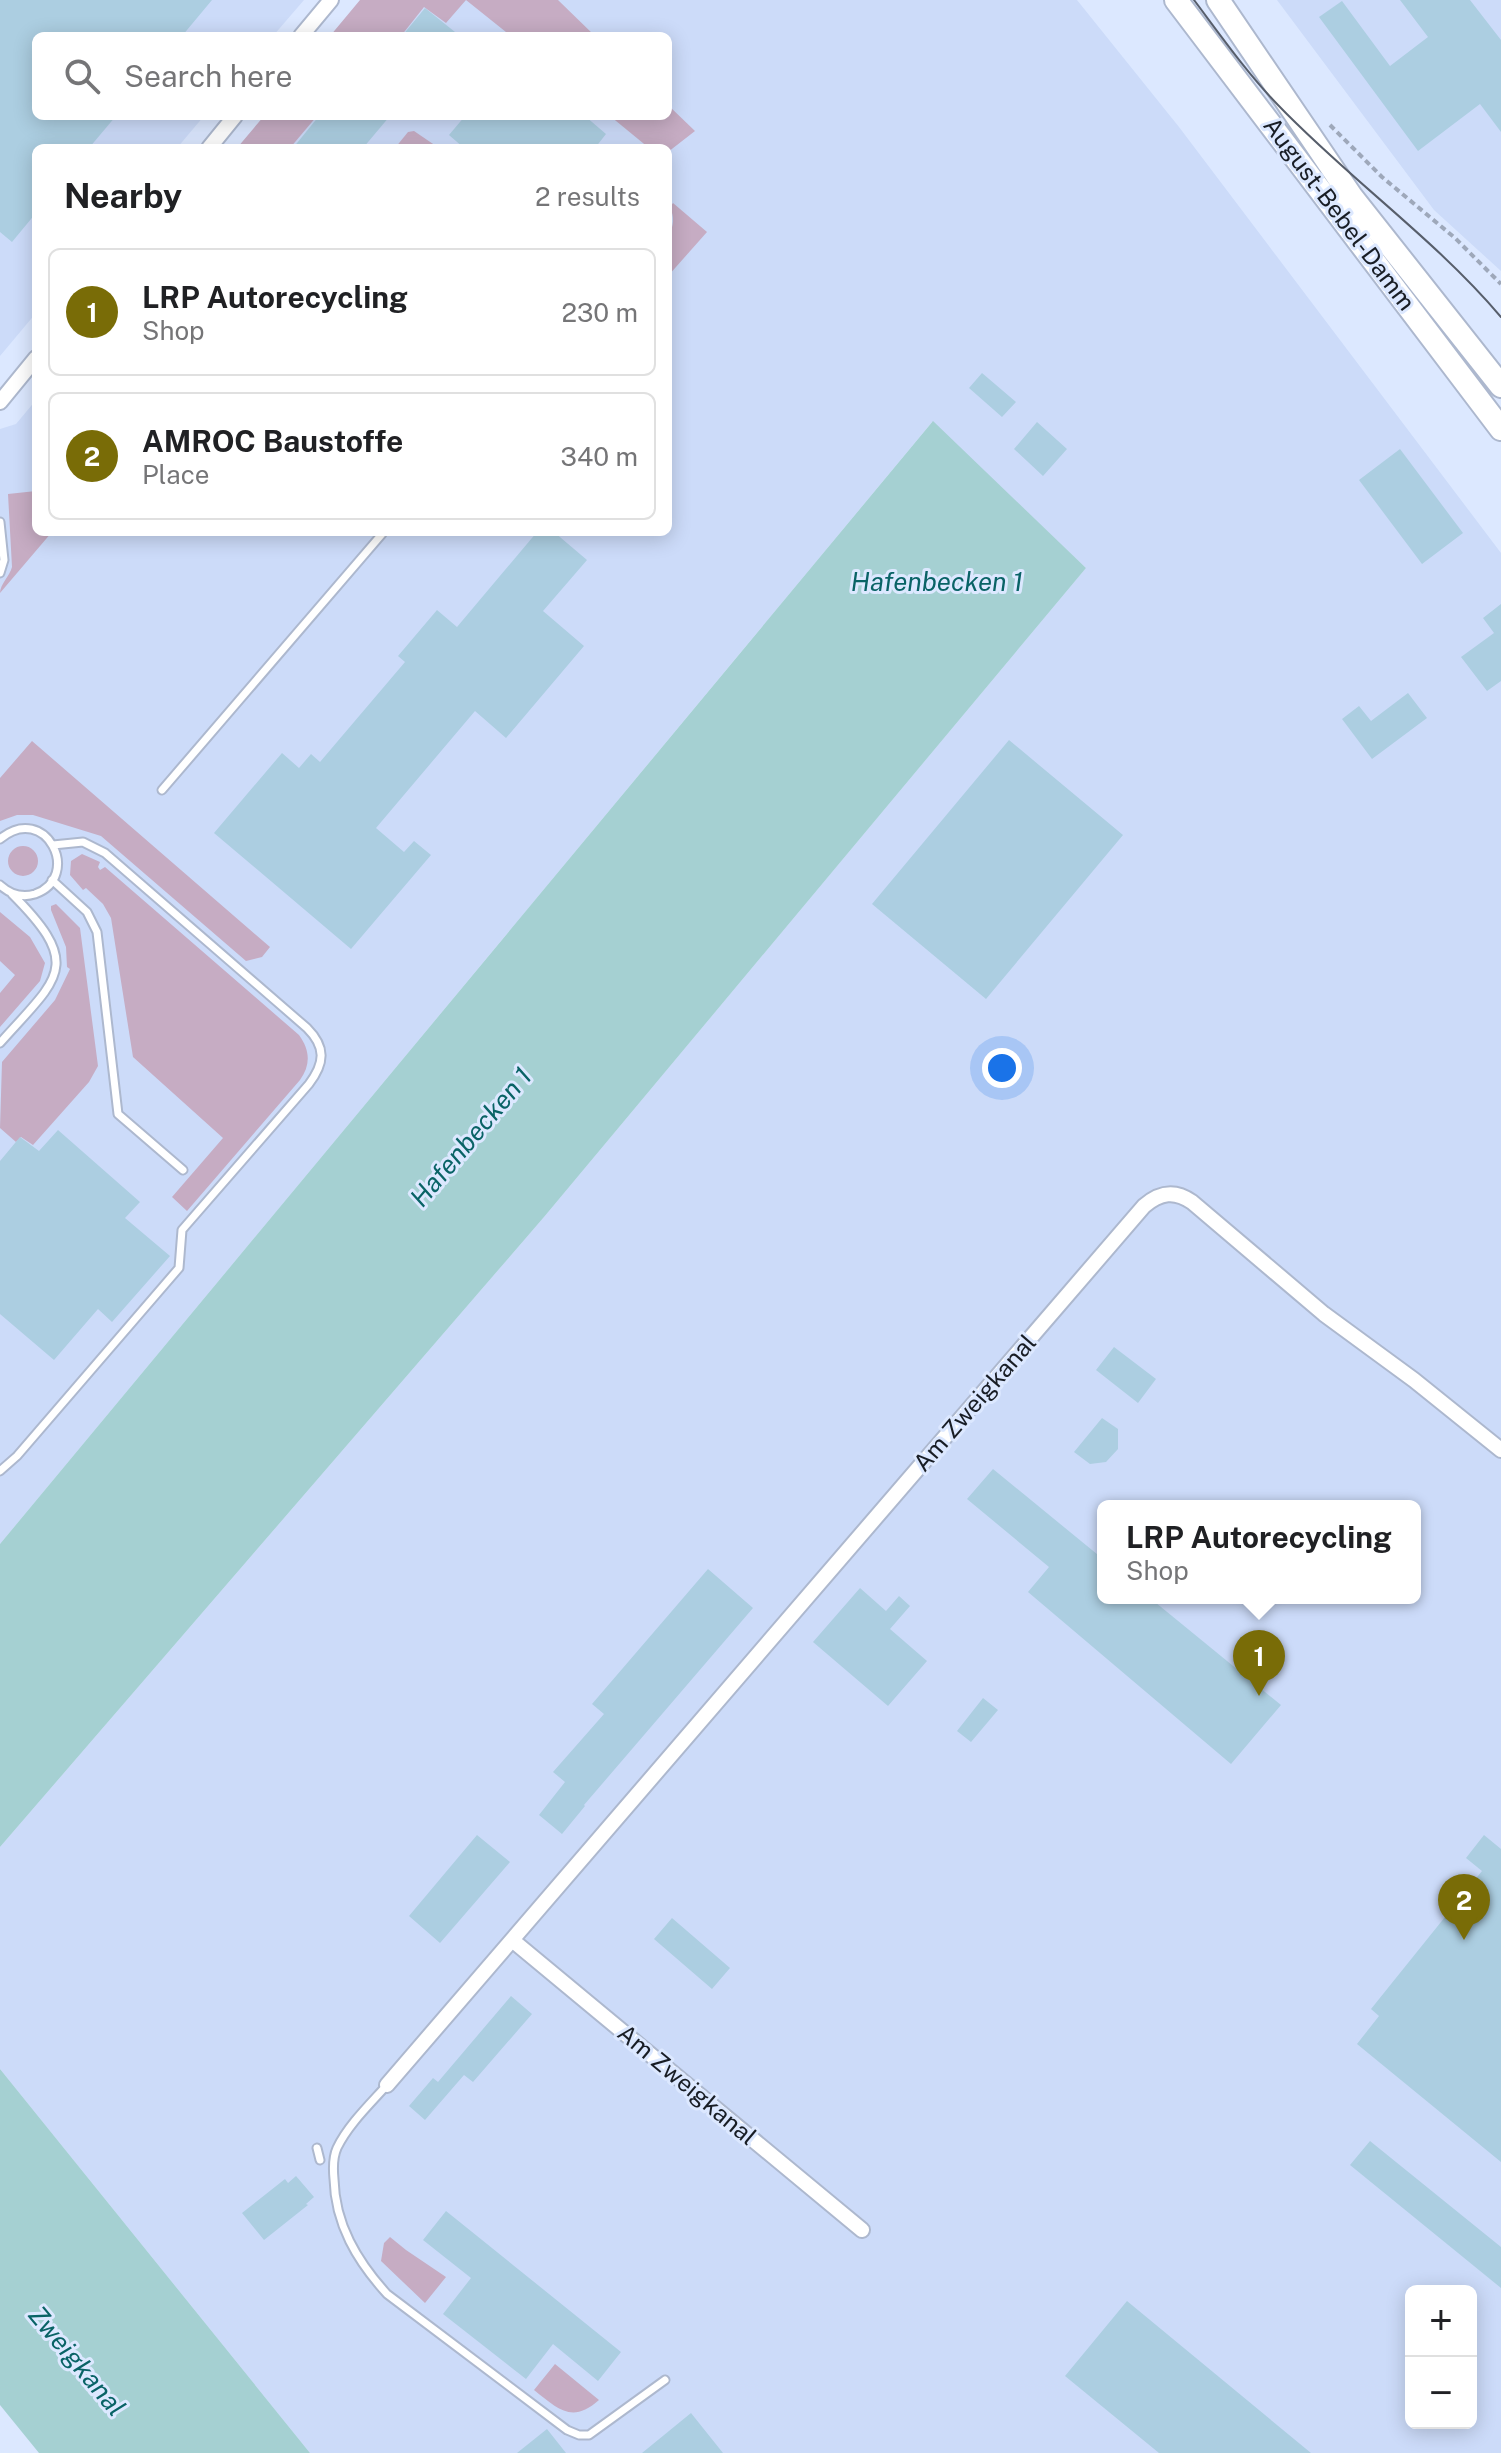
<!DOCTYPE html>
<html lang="en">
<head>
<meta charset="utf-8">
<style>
	:root { --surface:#fff; --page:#f6f6f6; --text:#202124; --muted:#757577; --line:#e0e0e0; --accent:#796c07 }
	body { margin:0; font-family:"Public Sans",sans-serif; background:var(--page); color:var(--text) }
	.controls { position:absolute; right:24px; bottom:24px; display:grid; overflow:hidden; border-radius:12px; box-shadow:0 4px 20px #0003 }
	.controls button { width:72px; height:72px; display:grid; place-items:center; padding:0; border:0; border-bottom:2px solid var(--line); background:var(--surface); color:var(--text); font:40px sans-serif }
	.you { position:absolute; left:1002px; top:1068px; width:28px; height:28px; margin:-20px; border:6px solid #fff; border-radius:50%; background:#1a73e8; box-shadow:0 0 0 12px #1a73e833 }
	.badge { display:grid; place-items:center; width:52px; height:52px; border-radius:50%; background:var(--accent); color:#fff; font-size:26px; font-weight:700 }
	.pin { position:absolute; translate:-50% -66px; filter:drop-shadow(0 2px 4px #0008) }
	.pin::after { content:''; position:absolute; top:42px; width:28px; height:24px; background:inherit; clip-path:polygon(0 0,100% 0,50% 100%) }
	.popup { position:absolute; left:1097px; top:1500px; width:324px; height:104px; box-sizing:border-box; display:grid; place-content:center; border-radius:12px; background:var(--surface); filter:drop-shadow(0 2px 6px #0005); font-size:26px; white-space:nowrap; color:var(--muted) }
	.popup b { font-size:30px; color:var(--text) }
	.popup::after { content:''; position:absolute; left:50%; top:100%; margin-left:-16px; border:16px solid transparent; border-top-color:var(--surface) }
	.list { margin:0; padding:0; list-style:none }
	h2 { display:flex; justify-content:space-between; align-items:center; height:104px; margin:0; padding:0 32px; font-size:34px }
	h2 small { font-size:26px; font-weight:400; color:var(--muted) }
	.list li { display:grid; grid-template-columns:52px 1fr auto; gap:24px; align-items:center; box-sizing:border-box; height:128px; margin:0 16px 16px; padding:0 16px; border:2px solid var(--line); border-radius:12px }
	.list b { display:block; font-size:30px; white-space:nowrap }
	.list p { margin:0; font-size:26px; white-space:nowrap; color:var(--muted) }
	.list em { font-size:26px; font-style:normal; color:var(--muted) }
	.icon { flex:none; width:44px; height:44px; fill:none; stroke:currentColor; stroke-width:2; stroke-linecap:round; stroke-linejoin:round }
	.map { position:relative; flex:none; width:1501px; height:2453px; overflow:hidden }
	.search { position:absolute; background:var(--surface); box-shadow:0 4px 20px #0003; left:32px; top:32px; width:640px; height:88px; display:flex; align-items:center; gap:20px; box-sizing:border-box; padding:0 28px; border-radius:12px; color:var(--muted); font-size:30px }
	.panel { position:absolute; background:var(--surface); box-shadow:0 4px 20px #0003; left:32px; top:144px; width:640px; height:392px; border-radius:12px }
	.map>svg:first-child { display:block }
	.built { fill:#ccdbf9; fill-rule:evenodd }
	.green { fill:#c6acc3 }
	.water { fill:#a5d0d2 }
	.building { fill:#accee1 }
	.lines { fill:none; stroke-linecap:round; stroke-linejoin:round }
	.lane-casing { stroke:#adb8ce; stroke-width:11 }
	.street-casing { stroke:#adb8ce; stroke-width:18 }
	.secondary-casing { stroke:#adb8ce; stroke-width:26 }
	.path { stroke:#9ea8ba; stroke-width:4; stroke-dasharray:6 4; stroke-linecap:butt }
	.lane { stroke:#fff; stroke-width:7 }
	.street { stroke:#fff; stroke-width:14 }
	.secondary { stroke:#fff; stroke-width:22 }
	.tram { stroke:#575e6b; stroke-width:2 }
	.labels { text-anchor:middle; stroke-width:6; stroke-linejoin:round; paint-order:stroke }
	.street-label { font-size:24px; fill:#181d25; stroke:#dce8ff }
	.water-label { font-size:26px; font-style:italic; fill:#096366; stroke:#dce8ff }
</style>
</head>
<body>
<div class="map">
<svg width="1501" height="2453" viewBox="0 0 1501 2453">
	<rect width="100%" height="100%" fill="#dce8ff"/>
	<!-- built -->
	<path class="built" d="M0 0H304L273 36H36V116H204L177 148H36V313L0 356Z
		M368 0H1077L1179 127 1501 553V2453H310L0 2069V1847L544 1217 1086 568 932 422 0 1544V429L16 424 36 400V532H668V148H245L272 116H668V36H338ZM1103 1506H1415V1598H1103ZM1411 2291H1471V2423H1411Z
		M1277 0H1501V271L1434 210Z"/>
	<!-- green -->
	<path class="green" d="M360 0H466L446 23 424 7 401 36H330Z
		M466 0H558L595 36H511Z
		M668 105 695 131 668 152V148H649L610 116H668Z
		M264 116H317L290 148H237Z
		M414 131 439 148H395L408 132Z
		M673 203 707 232 668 276C668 265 665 250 668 240 672 226 676 222 670 207Z
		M36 491V532H52L0 593C0 584 10 576 12 567L8 494Z
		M32 741 270 947 262 957 246 961 101 836 33 815H17L0 821V778Z
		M8 861a15 15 0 1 1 30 0a15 15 0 1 1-30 0Z
		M82 854 100 862 98 867 100 870 105 867 299 1035C310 1050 311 1065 300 1080L187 1211 172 1197 223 1138 133 1057 111 918 103 904 86 888 83 890 70 875 71 861Z
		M56 904 80 928 98 1066 89 1082 33 1145 21 1137 16 1142 0 1128 2 1062 55 1000 70 969 67 967 66 947 51 910V906Z
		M0 912 30 937 45 963 40 981 0 1027V993L15 975 0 961Z
		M390 2237 406 2250 446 2277 425 2303 381 2261 384 2243Z
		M555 2364 599 2400C572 2424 558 2409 534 2390Z"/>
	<!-- water -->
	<path class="water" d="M933 421 1086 568 544 1217 0 1847V1544Z
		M0 2069 310 2453H39L0 2405Z"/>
	<!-- building -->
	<path class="building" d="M0 0H212L182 36H36V116H116L89 148H36V213L12 242 0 232Z
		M1400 0H1470L1501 40V132L1480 104 1418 151 1319 17 1342 1 1390 66 1428 37Z
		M425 8 460 36H402Z
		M319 116H390L363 148H293Z
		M465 116H585L606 134 595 148H464L449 135Z
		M982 373 1016 402 1002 417 969 388Z
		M1037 422 1067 449 1043 476 1014 449Z
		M1400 449 1463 533 1422 564 1359 480Z
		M537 532H554L587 560 543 611 584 646 506 738 475 711 376 828 404 852 414 841 431 855 351 949 214 833 282 753 299 768 311 754 320 762 405 662 398 656 437 610 457 627Z
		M1501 604V681L1487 691 1461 657 1494 633 1483 618Z
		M1408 693 1427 718 1372 759 1342 719 1359 706 1371 721Z
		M1009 740 1123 835 986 999 872 904Z
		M58 1130 140 1202 125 1218 170 1256 112 1322 98 1309 54 1360 0 1314V1161L20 1137 39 1151Z
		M1114 1347 1156 1379 1138 1403 1096 1370Z
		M1102 1418 1118 1429V1449L1106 1462 1090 1464 1074 1452Z
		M993 1469 1103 1559V1598H1150L1281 1705 1231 1764 1028 1592 1049 1567 967 1499Z
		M708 1569 753 1608 584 1805 585 1806 562 1834 539 1815 565 1782 553 1772 604 1714 592 1704Z
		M860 1588 886 1611 899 1596 910 1606 890 1629 927 1661 888 1706 813 1642Z
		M983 1698 998 1710 971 1742 957 1731Z
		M477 1835 510 1862 440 1943 409 1916Z
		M1484 1835 1501 1849V2162L1357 2044 1379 2016 1371 2009 1482 1871 1466 1858Z
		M672 1918 730 1968 712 1989 654 1939Z
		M511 1996 532 2014 473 2082 464 2075 425 2120 409 2106 433 2078 438 2082Z
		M1370 2141 1501 2247V2288L1350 2165Z
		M296 2176 314 2197 306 2204 308 2205 264 2240 242 2213 285 2179 288 2183Z
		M446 2211 621 2352 598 2381 553 2344 526 2379 443 2314 471 2278 423 2240Z
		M1127 2301 1311 2453H1159L1065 2376Z
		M691 2413 723 2453H642Z
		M547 2429 566 2453H517Z"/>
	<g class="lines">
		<defs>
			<path id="lane" d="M0 522 4 560 0 573
				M162 790 382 534 380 532
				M0 839C46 801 83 877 35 894 22 898 10 894 0 885
				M52 880 87 912 97 932 118 1114 183 1170
				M0 1043C59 977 84 966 12 894
				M0 1471 17 1456 179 1268 182 1230 309 1084C325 1063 326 1047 307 1028L105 853 83 842 53 845
				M387 2085C370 2104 348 2125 337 2148 333 2157 333 2169 334 2179 335 2224 357 2261 387 2294L567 2430 579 2435H589L665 2380
				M317 2148 320 2160"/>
			<path id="street" d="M301 36 331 0
				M209 148 235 116
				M0 402 36 358
				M512 1940 862 2230
				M387 2085 1144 1206C1160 1192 1175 1190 1192 1202L1324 1314 1414 1380 1501 1450"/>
			<path id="secondary" d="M1176 0 1501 429
				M1218 0 1351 196 1501 386"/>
		</defs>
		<!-- lane casing -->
		<use href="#lane" class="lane-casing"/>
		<!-- street casing -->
		<use href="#street" class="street-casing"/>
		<!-- secondary casing -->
		<use href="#secondary" class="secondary-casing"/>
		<!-- path -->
		<path class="path" d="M1330 125 1382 177 1455 238 1501 284"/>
		<!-- lane -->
		<use href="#lane" class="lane"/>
		<!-- street -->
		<use href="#street" class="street"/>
		<!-- secondary -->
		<use href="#secondary" class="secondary"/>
		<!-- tram -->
		<path class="tram" d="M1194 0C1221 36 1247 73 1278 105 1349 179 1435 239 1501 317"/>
	</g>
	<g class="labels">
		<!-- street labels -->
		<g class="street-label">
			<text transform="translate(1339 214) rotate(53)" y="8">August-Bebel-Damm</text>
			<text transform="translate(975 1403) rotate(-49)" y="8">Am Zweigkanal</text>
			<text transform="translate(687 2085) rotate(40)" y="8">Am Zweigkanal</text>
		</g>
		<!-- water labels -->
		<g class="water-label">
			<text x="937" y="591">Hafenbecken 1</text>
			<text transform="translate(471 1137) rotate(-50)" y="9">Hafenbecken 1</text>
			<text transform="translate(77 2361) rotate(50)" y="9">Zweigkanal</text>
		</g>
	</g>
</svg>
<div class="controls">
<button>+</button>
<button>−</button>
</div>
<div class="you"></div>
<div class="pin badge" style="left:1259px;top:1696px">1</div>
<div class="popup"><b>LRP Autorecycling</b>Shop</div>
<div class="pin badge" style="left:1464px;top:1940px">2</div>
<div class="search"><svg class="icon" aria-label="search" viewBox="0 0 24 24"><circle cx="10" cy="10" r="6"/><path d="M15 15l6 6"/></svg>Search here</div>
<section class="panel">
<h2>Nearby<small>2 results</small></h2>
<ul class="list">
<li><span class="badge">1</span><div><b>LRP Autorecycling</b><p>Shop</p></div><em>230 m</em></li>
<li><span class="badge">2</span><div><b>AMROC Baustoffe</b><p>Place</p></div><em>340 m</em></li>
</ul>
</section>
</div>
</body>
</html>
